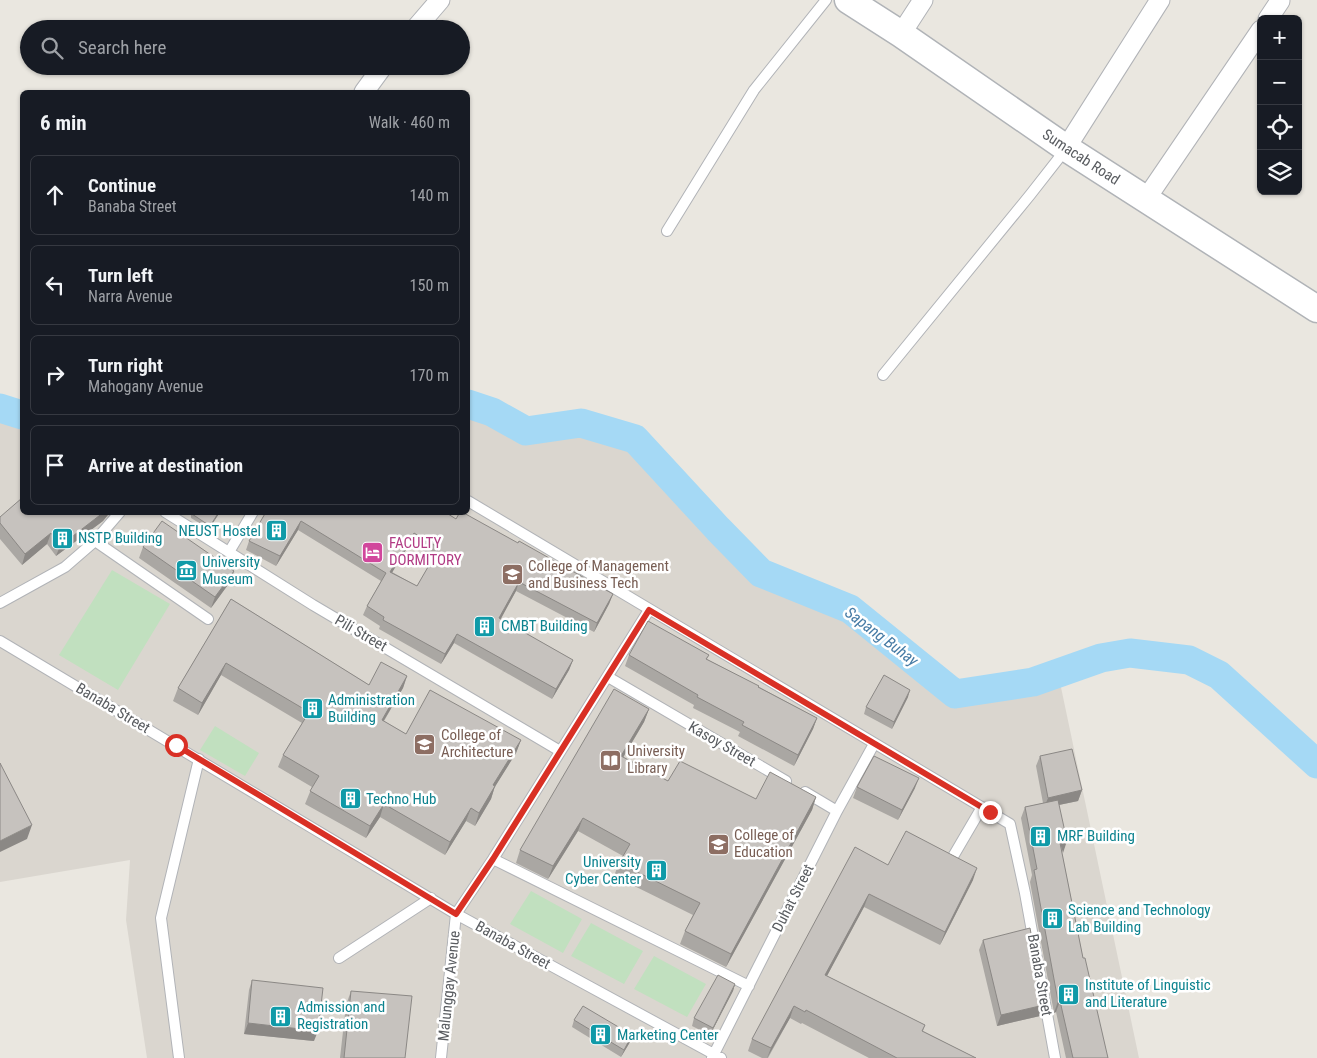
<!DOCTYPE html>
<html lang="en">
<head>
<meta charset="utf-8">
<style>
	:root { --surface:#171b24; --page:#242831; --text:#f1f3f6; --muted:#9ea1a6; --line:#363941 }
	body { margin:0; font-family:"Roboto Condensed",sans-serif; background:var(--page); color:var(--text) }
	.controls { position:absolute; right:15px; top:15px; display:grid; overflow:hidden; border-radius:8px; box-shadow:0 1px 4px #0004 }
	.controls button { width:45px; height:45px; display:grid; place-items:center; padding:0; border:0; border-bottom:1px solid var(--line); background:var(--surface); color:var(--text); font:25px sans-serif }
	.stop { position:absolute; width:15px; height:15px; margin:-11px; border:4px solid #d93025; border-radius:50%; background:#fff }
	.stop.end { background:#d93025; border-color:#fff; box-shadow:0 1px 5px #0008 }
	.list { margin:0; padding:0; list-style:none }
	h2 { display:flex; justify-content:space-between; align-items:center; height:65px; margin:0; padding:0 20px; font-size:21px }
	h2 small { font-size:16px; font-weight:400; color:var(--muted) }
	.list li { display:grid; grid-template-columns:32px 1fr auto; gap:15px; align-items:center; box-sizing:border-box; height:80px; margin:0 10px 10px; padding:0 10px; border:1px solid var(--line); border-radius:8px }
	.list b { display:block; font-size:19px; white-space:nowrap }
	.list p { margin:0; font-size:16px; white-space:nowrap; color:var(--muted) }
	.list em { font-size:16px; font-style:normal; color:var(--muted) }
	.icon { flex:none; width:28px; height:28px; fill:none; stroke:currentColor; stroke-width:2; stroke-linecap:round; stroke-linejoin:round }
	.map { position:relative; flex:none; width:1317px; height:1058px; overflow:hidden }
	.search { position:absolute; background:var(--surface); box-shadow:0 1px 4px #0004; left:20px; top:20px; width:450px; height:55px; display:flex; align-items:center; gap:12px; box-sizing:border-box; padding:0 18px; border-radius:28px; color:var(--muted); font-size:19px }
	.panel { position:absolute; background:var(--surface); box-shadow:0 1px 4px #0004; left:20px; top:90px; width:450px; height:425px; border-radius:8px }
	.map>svg:first-child { display:block }
	.education { fill:#dad6cf }
	.green { fill:#c1e0bf }
	.lines { fill:none; stroke-linecap:round; stroke-linejoin:round }
	.river { stroke:#a5d9f5; stroke-width:29 }
	.lane-casing { stroke:#b1b3b7; stroke-width:12 }
	.street-casing { stroke:#b1b3b7; stroke-width:21 }
	.secondary-casing { stroke:#b0b3b7; stroke-width:29 }
	.lane { stroke:#fff; stroke-width:10 }
	.street { stroke:#fff; stroke-width:19 }
	.secondary { stroke:#fff; stroke-width:26 }
	.wall { fill:#aaa7a3; fill-rule:evenodd }
	.shaded-wall { fill:#8b8885 }
	.building { fill:#c6c2be; stroke:#8b8885; fill-rule:evenodd }
	.route { stroke:#d93025; stroke-width:6 }
	.labels { text-anchor:middle; stroke-width:5; stroke-linejoin:round; paint-order:stroke }
	.street-label { font-size:15px; fill:#595c60; stroke:#fff }
	.culture-label { font-size:15px; fill:#0d838f; stroke:#fff; text-anchor:start }
	.hotel-label { font-size:15px; fill:#b23c85; stroke:#fff; text-anchor:start }
	.education-label { font-size:15px; fill:#785e54; stroke:#fff; text-anchor:start }
	.water-label { font-size:16px; font-style:italic; fill:#467ba5; stroke:#fff }
</style>
</head>
<body>
<div class="map">
<svg width="1317" height="1058" viewBox="0 0 1317 1058">
	<rect width="100%" height="100%" fill="#eae7e0"/>
	<!-- education -->
	<path class="education" d="M468 404 492 412 526 431 581 423 635 439 718 529 761 573 850 609 955 693 1033 682 1058 673 1139 1058H147L126 920 130 860 0 882V408L22 415V512H468Z"/>
	<!-- green -->
	<path class="green" d="M112 570 170 604 118 690 59 655Z
		M215 726 259 753 245 776 200 750Z
		M531 891 582 919 563 953 510 924Z
		M591 923 643 951 624 984 571 956Z
		M654 956 706 984 687 1017 634 989Z"/>
	<g class="lines">
		<!-- river -->
		<path class="river" d="M468 404 492 412 526 431 581 423 635 439 718 529 761 573 850 609 955 694 1033 682 1101 658 1130 653 1189 660 1219 675 1317 764
			M0 408 22 415"/>
		<defs>
			<path id="lane" d="M667 231 754 90 826 0
				M883 375 1030 195 1066 149
				M468 501 1010 824 1025 893 1055 1058
				M165 512 313 605 560 751
				M95 541 208 619
				M229 552 253 512
				M0 603 65 567 95 541 120 512
				M0 641 456 914 721 1058
				M608 677 786 781
				M805 792 837 811
				M493 859 749 986
				M951 860 982 807
				M339 958 431 898
				M179 1058 161 918 199 759
				M441 1058 456 914 493 859 649 610
				M712 1058 837 811 874 744"/>
			<path id="street" d="M1268 19 1280 1 1279 0
				M415 29 440 0
				M901 34 923 0
				M364 92 383 66
				M1066 148 1160 0
				M1146 199 1261 30"/>
			<path id="secondary" d="M848 0 901 34 1066 148 1317 309"/>
		</defs>
		<!-- lane casing -->
		<use href="#lane" class="lane-casing"/>
		<!-- street casing -->
		<use href="#street" class="street-casing"/>
		<!-- secondary casing -->
		<use href="#secondary" class="secondary-casing"/>
		<!-- lane -->
		<use href="#lane" class="lane"/>
		<!-- street -->
		<use href="#street" class="street"/>
		<!-- secondary -->
		<use href="#secondary" class="secondary"/>
	</g>
	<!-- wall -->
	<path class="wall" d="M22 512 109 514 103 521 56 556 47 544 22 565 0 539V517Z
		M191 512H220L209 529 191 518Z
		M266 512 456 519 613 594 609 604 594 632 516 591 500 619 573 660 569 670 552 699 454 643 441 664 379 629 380 626 363 615 367 606 381 581 298 530 276 566 246 550 249 541ZM410 543 434 557 417 586 392 572Z
		M143 547 234 571 230 582 211 608 139 558Z
		M231 599 369 685 407 676 403 688 384 721 406 734 521 740 516 753 495 786 491 799 475 826 466 821 445 855 380 817 366 838 305 804 312 787 278 767 283 755 302 723 221 675 198 715 173 701 178 688Z
		M629 655H709L707 659 817 718 813 729 794 766 738 736 740 732 693 708 694 705 625 666Z
		M908 697 892 729 864 714 866 707Z
		M649 709 644 722 623 758 668 781 756 799 816 797 812 810 726 967 680 944 685 931 693 915 614 876 619 863 623 856 578 831 548 879 516 863 520 850Z
		M1040 756 1082 790 1078 801 1059 805 1062 853 1083 958 1108 1058H1066L1056 1012 1054 1013 1030 882 1032 875 1021 818 1025 807 1043 803 1036 766Z
		M857 787 915 788 898 820 853 798Z
		M888 865 973 880 940 945 864 907 827 976 925 1025 923 1031 976 1058H869L802 1023 801 1024 790 1018 768 1058H762L748 1051 752 1039Z
		M983 940 1044 1005 1040 1016 997 1026 979 950Z
		M252 980 314 1041 244 1034 249 990Z
		M735 984 733 991 710 1035 692 1026 694 1018Z
		M351 991 405 1058H340L346 1005Z
		M574 1020 632 1035 630 1042 621 1057 572 1027Z"/>
	<!-- shaded-wall -->
	<path class="shaded-wall" d="M104 512H110L103 521 56 556 60 546Z
		M219 512H220L209 529 210 526Z
		M301 521 298 530 276 566 280 556Z
		M51 533 47 544 22 565 25 554Z
		M414 533 410 543 387 581 390 572Z
		M234 571 230 582 211 608 215 597Z
		M519 582 516 591 496 628 499 618Z
		M613 594 609 604 594 632 597 623Z
		M457 634 454 643 441 664 445 654Z
		M573 660 569 670 552 699 556 689Z
		M226 663 221 675 198 715 202 703Z
		M407 676 403 688 377 732 382 720Z
		M910 690 908 697 892 729 894 722Z
		M649 709 644 722 616 769 621 756Z
		M817 718 813 729 794 766 798 755Z
		M521 740 516 753 488 798 493 785Z
		M919 778 915 788 898 820 902 810Z
		M495 786 491 799 475 826 479 813Z
		M1082 790 1078 801 1044 808 1048 798Z
		M816 797 812 810 726 967 731 954Z
		M384 804 380 817 366 838 370 826Z
		M471 808 466 821 445 855 450 842Z
		M583 818 578 831 548 879 553 866Z
		M32 825 27 839 0 852V841Z
		M1067 841 1063 853 1060 843Z
		M977 868 973 880 940 945 945 932Z
		M869 894 864 907 821 987 825 975Z
		M735 984 733 991 710 1035 713 1028Z
		M1058 1001H1060L1056 1012 1054 1013Z
		M1044 1005 1040 1016 997 1026 1001 1015Z
		M794 1006 790 1018 767 1058 771 1048Z
		M248 1023 318 1031 314 1041 244 1034Z
		M632 1035 630 1042 621 1057 624 1050Z"/>
	<!-- building -->
	<path class="building" d="M22 498V512H104L60 546 51 533 25 554 0 523V517Z
		M192 512H219L210 526 192 514Z
		M266 512H445L456 519 460 512H462L518 543 519 541 613 594 597 623 519 582 499 618 573 660 556 689 457 634 445 654 383 620 384 617 367 606 386 573 301 521 280 556 249 541ZM414 533 439 548 417 586 390 572Z
		M162 521 234 571 215 597 143 547Z
		M231 599 369 685 381 662 407 676 382 720 406 734 430 690 521 740 493 785 495 786 479 813 471 808 450 842 384 804 370 826 310 791 319 776 283 755 309 712 226 663 202 703 178 688Z
		M648 621 709 655 706 659 759 686 758 687 817 718 798 755 742 725 744 722 697 697 698 695 629 655Z
		M884 675 910 690 894 722 866 707Z
		M614 689 649 709 621 756 668 781 680 761 756 799 770 772 816 797 731 954 685 931 700 903 619 863 630 844 583 818 553 866 520 850Z
		M1072 749 1082 790 1048 798 1040 756Z
		M874 756 919 778 902 810 857 787Z
		M0 763 32 825 0 841Z
		M1058 800 1067 841 1060 843 1083 958H1085L1108 1058H1073L1060 1001H1058L1034 870 1037 869 1025 807Z
		M906 831 977 868 945 932 869 894 825 975 925 1025 922 1031 976 1058H897L806 1010 805 1012 794 1006 771 1048 752 1039 855 847 888 865Z
		M1030 928 1044 1005 1001 1015 983 940Z
		M718 975 735 984 713 1028 694 1018Z
		M252 980 323 988 318 1031 248 1023Z
		M351 991 412 996 405 1058H344Z
		M583 1006 632 1035 624 1050 574 1020Z"/>
	<g class="lines">
		<!-- route -->
		<path class="route" d="M176 745 456 914 493 859 649 610 990 812"/>
	</g>
	<!-- icons -->
	<defs>
		<symbol id="building-square" viewBox="-11 -11 22 22"><rect x="-9" y="-9" width="18" height="18" rx="4" fill="#0f9aa8" stroke="#fff"/><path d="M-4-6H4V6H1V3H-1V6H-4ZM-2.5-4.3h1.7v1.8h-1.7ZM.8-4.3h1.7v1.8H.8ZM-2.5-1h1.7V.8h-1.7ZM.8-1h1.7V.8H.8Z" fill="#fff"/></symbol>
		<symbol id="hotel-square" viewBox="-11 -11 22 22"><rect x="-9" y="-9" width="18" height="18" rx="4" fill="#d1479c" stroke="#fff"/><path d="M-6-4.5h1.5V1H6V5H4.5V3h-9V5H-6ZM-4 0a1.8 1.8 0 1 1 3.6 0ZM.5 0V-2.5h3Q6-2.5 6 0Z" fill="#fff"/></symbol>
		<symbol id="museum-square" viewBox="-11 -11 22 22"><rect x="-9" y="-9" width="18" height="18" rx="4" fill="#0f9aa8" stroke="#fff"/><path d="M0-6L6-3V-2H-6V-3ZM-5-1h2V3h-2ZM-1-1h2V3h-2ZM3-1h2V3H3ZM-6 4H6V6H-6Z" fill="#fff"/></symbol>
		<symbol id="university-square" viewBox="-11 -11 22 22"><rect x="-9" y="-9" width="18" height="18" rx="4" fill="#8d6e63" stroke="#fff"/><path d="M0-5L7-2L0 1L-7-2ZM-4 1L0 2.5L4 1V4Q0 6-4 4Z" fill="#fff"/></symbol>
		<symbol id="library-square" viewBox="-11 -11 22 22"><rect x="-9" y="-9" width="18" height="18" rx="4" fill="#8d6e63" stroke="#fff"/><path d="M-6-4Q-3-5.5-.7-3.5V5Q-3 3-6 4ZM6-4Q3-5.5 .7-3.5V5Q3 3 6 4Z" fill="#fff"/></symbol>
	</defs>
	<g fill-rule="evenodd">
		<use href="#building-square" x="264" y="518" width="25" height="25"/>
		<use href="#building-square" x="50" y="526" width="25" height="25"/>
		<use href="#hotel-square" x="360" y="540" width="25" height="25"/>
		<use href="#museum-square" x="174" y="558" width="25" height="25"/>
		<use href="#university-square" x="500" y="562" width="25" height="25"/>
		<use href="#building-square" x="472" y="614" width="25" height="25"/>
		<use href="#building-square" x="300" y="696" width="25" height="25"/>
		<use href="#university-square" x="412" y="732" width="25" height="25"/>
		<use href="#library-square" x="598" y="748" width="25" height="25"/>
		<use href="#building-square" x="338" y="786" width="25" height="25"/>
		<use href="#building-square" x="1028" y="824" width="25" height="25"/>
		<use href="#university-square" x="706" y="832" width="25" height="25"/>
		<use href="#building-square" x="644" y="858" width="25" height="25"/>
		<use href="#building-square" x="1040" y="906" width="25" height="25"/>
		<use href="#building-square" x="1056" y="982" width="25" height="25"/>
		<use href="#building-square" x="268" y="1004" width="25" height="25"/>
		<use href="#building-square" x="588" y="1022" width="25" height="25"/>
	</g>
	<g class="labels">
		<!-- street labels -->
		<g class="street-label">
			<text transform="translate(1081 157) rotate(33)" y="5">Sumacab Road</text>
			<text transform="translate(361 633) rotate(30)" y="5">Pili Street</text>
			<text transform="translate(113 708) rotate(31)" y="5">Banaba Street</text>
			<text transform="translate(722 744) rotate(30)" y="5">Kasoy Street</text>
			<text transform="translate(793 898) rotate(-63)" y="5">Duhat Street</text>
			<text transform="translate(513 945) rotate(29)" y="5">Banaba Street</text>
			<text transform="translate(1040 975) rotate(80)" y="5">Banaba Street</text>
			<text transform="translate(449 986) rotate(-84)" y="5">Malunggay Avenue</text>
		</g>
		<!-- culture labels -->
		<g class="culture-label">
			<text x="261" y="536" text-anchor="end">NEUST Hostel</text>
			<text x="78" y="543">NSTP Building</text>
			<text x="202" y="567">University<tspan x="202" dy="17">Museum</tspan></text>
			<text x="501" y="631">CMBT Building</text>
			<text x="328" y="705">Administration<tspan x="328" dy="17">Building</tspan></text>
			<text x="366" y="804">Techno Hub</text>
			<text x="1057" y="841">MRF Building</text>
			<text x="641" y="867" text-anchor="end">University<tspan x="641" dy="17">Cyber Center</tspan></text>
			<text x="1068" y="915">Science and Technology<tspan x="1068" dy="17">Lab Building</tspan></text>
			<text x="1085" y="990">Institute of Linguistic<tspan x="1085" dy="17">and Literature</tspan></text>
			<text x="297" y="1012">Admission and<tspan x="297" dy="17">Registration</tspan></text>
			<text x="617" y="1040">Marketing Center</text>
		</g>
		<!-- hotel labels -->
		<g class="hotel-label">
			<text x="389" y="548">FACULTY<tspan x="389" dy="17">DORMITORY</tspan></text>
		</g>
		<!-- education labels -->
		<g class="education-label">
			<text x="528" y="571">College of Management<tspan x="528" dy="17">and Business Tech</tspan></text>
			<text x="441" y="740">College of<tspan x="441" dy="17">Architecture</tspan></text>
			<text x="627" y="756">University<tspan x="627" dy="17">Library</tspan></text>
			<text x="734" y="840">College of<tspan x="734" dy="17">Education</tspan></text>
		</g>
		<!-- water labels -->
		<g class="water-label">
			<text transform="translate(882 636) rotate(37)" y="6">Sapang Buhay</text>
		</g>
	</g>
</svg>
<div class="controls">
<button>+</button>
<button>−</button>
<button><svg class="icon" aria-label="locate" viewBox="0 0 24 24"><circle cx="12" cy="12" r="6"/><path d="M12 2v4M12 18v4M2 12h4M18 12h4"/></svg></button>
<button><svg class="icon" aria-label="layers" viewBox="0 0 24 24"><path d="M12 4l9 5-9 5-9-5zM3 14l9 5 9-5"/></svg></button>
</div>
<div class="stop" style="left:176px;top:745px"></div>
<div class="stop end" style="left:990px;top:812px"></div>
<div class="search"><svg class="icon" aria-label="search" viewBox="0 0 24 24"><circle cx="10" cy="10" r="6"/><path d="M15 15l6 6"/></svg>Search here</div>
<section class="panel">
<h2>6 min<small>Walk · 460 m</small></h2>
<ul class="list">
<li><svg class="icon" aria-label="ahead" viewBox="0 0 24 24"><path d="M12 20V5M6 11l6-6 6 6"/></svg><div><b>Continue</b><p>Banaba Street</p></div><em>140 m</em></li>
<li><svg class="icon" aria-label="left" viewBox="0 0 24 24"><path d="M17 20v-9H6M10 6l-5 5 5 5"/></svg><div><b>Turn left</b><p>Narra Avenue</p></div><em>150 m</em></li>
<li><svg class="icon" aria-label="right" viewBox="0 0 24 24"><path d="M7 20v-9h11M14 6l5 5-5 5"/></svg><div><b>Turn right</b><p>Mahogany Avenue</p></div><em>170 m</em></li>
<li><svg class="icon" aria-label="arrive" viewBox="0 0 24 24"><path d="M6 21V4h12l-3 4 3 4H6"/></svg><div><b>Arrive at destination</b></div></li>
</ul>
</section>
</div>
</body>
</html>
